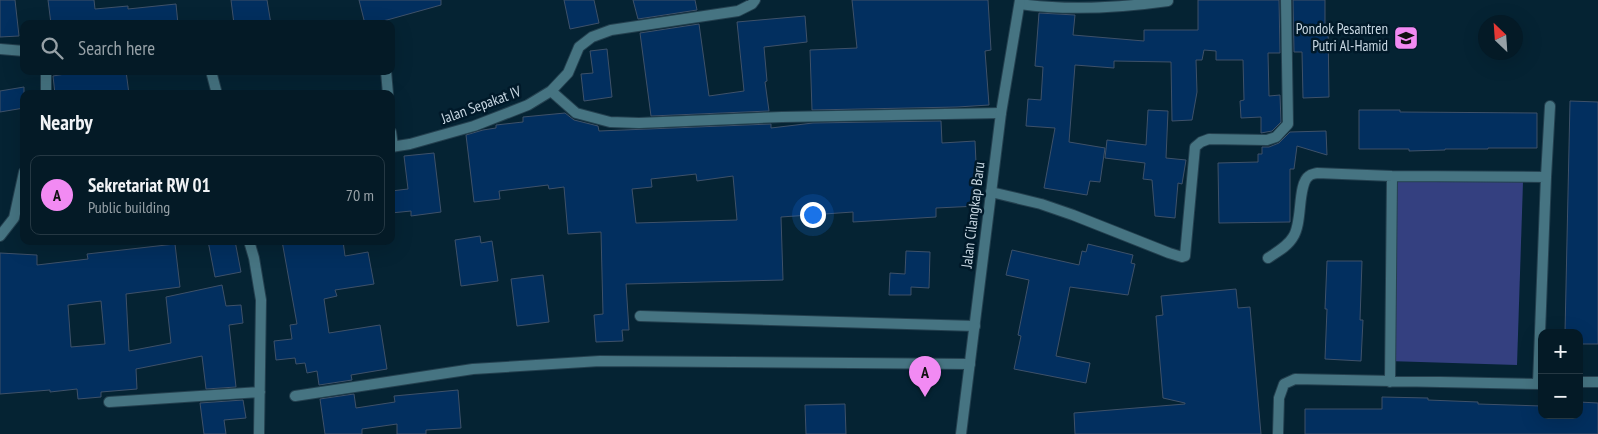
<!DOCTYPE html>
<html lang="en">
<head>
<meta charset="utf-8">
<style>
	:root { --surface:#041a26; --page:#122732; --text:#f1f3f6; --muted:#97a1a7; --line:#253843; --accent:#f28af3 }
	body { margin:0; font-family:"PT Sans Narrow",sans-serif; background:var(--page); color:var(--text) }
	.controls { position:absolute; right:15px; bottom:15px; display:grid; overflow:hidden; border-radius:10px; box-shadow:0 5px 20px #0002 }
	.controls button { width:45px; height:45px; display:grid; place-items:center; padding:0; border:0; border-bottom:1px solid var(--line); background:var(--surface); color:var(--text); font:25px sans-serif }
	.compass { position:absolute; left:1478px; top:15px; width:45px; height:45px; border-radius:50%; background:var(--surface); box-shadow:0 5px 20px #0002; rotate:335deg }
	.you { position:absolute; left:812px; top:214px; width:18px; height:18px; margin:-12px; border:4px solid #fff; border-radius:50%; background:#1a73e8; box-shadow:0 0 0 8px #1a73e833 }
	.badge { display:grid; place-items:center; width:32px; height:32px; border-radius:50%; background:var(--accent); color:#111; font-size:16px; font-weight:700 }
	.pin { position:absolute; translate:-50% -41px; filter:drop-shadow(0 1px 2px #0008) }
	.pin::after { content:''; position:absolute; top:26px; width:18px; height:15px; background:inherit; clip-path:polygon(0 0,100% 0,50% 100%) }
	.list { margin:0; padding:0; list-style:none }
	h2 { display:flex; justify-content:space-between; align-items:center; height:65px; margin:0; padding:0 20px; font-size:21px }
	h2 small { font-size:16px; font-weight:400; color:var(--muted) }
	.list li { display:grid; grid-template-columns:32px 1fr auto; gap:15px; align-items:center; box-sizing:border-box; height:80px; margin:0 10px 10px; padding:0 10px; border:1px solid var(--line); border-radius:10px }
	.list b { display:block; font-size:19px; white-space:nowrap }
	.list p { margin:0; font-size:16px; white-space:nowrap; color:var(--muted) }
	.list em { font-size:16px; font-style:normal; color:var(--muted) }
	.icon { flex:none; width:28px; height:28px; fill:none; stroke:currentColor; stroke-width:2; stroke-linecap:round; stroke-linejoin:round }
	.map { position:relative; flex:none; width:1598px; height:434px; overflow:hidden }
	.search { position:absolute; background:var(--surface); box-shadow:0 5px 20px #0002; left:20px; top:20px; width:375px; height:55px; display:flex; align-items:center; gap:12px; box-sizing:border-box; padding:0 18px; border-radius:10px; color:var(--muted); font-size:19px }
	.panel { position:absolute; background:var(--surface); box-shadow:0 5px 20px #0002; left:20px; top:90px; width:375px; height:155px; border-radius:10px }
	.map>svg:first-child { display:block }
	.green { fill:#344080 }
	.building { fill:#022f5f; stroke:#3e5169; fill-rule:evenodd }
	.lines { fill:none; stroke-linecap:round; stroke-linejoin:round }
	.minor-casing { stroke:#24404f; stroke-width:12 }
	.tertiary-casing { stroke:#24404f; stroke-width:12 }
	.minor { stroke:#467482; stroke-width:10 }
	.tertiary { stroke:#467482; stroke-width:10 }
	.labels { text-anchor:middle; stroke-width:5; stroke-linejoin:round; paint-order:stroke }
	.poi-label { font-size:15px; fill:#c7d7e2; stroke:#001929; text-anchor:end }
	.street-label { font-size:15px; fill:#c7d7e2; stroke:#001929 }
</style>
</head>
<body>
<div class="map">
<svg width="1598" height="434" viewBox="0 0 1598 434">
	<rect width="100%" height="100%" fill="#052333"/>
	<!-- green -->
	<path class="green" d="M1394 178 1523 182 1517 365 1388 361Z"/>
	<!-- building -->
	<path class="building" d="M0 0H15L19 36 0 37Z
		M48 0H94L95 9 128 6V9L176 4 178 24H51Z
		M231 0H267L271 24H234Z
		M359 0H441V5L387 20 365 24Z
		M564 0H594L599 23 570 29Z
		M633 0H695L697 10 638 19Z
		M852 0H988L991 50 985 51 989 105 957 107 812 110 810 50 857 48Z
		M1198 0H1279L1280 53H1268L1269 96 1280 95 1281 122 1272 131 1261 133V117L1241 118 1240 101 1244 100 1243 60H1216V51L1204 50 1202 60H1196L1197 92 1192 120 1172 121 1171 62 1114 61V68L1075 65 1069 142 1105 148 1100 182 1090 181 1087 195 1044 188 1055 128 1026 126 1028 99 1041 100 1043 67 1035 66 1039 13 1075 15 1073 35 1144 41V30H1198Z
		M1293 0H1325V25H1328L1329 97 1303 98 1302 52H1294Z
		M805 16 807 42 764 47 767 81 765 82 769 111 651 116 640 33 699 24 709 96 744 91 737 22Z
		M607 49 612 97 584 101 581 74 593 73 590 51Z
		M83 71H126L129 94H55L53 76Z
		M24 87V108L0 112V91Z
		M1570 101 1598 102V344H1579V333H1565Z
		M1148 110 1168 111 1166 158 1186 160 1182 184 1178 183 1175 218 1155 216 1152 180 1143 179 1145 163 1105 158 1107 140 1146 145Z
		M1359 110H1400V112L1537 113V148H1488V149H1445V150L1409 151V149H1359Z
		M565 113 574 120 598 126 599 131 771 124V128L813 123 941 121 942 143 975 141 978 206 936 208V217L853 222V212L781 217 783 280 626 284 629 330H622L623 341 596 342 594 315 603 314 601 232 568 234 564 187 549 189 548 185 499 191 500 199 474 202 466 135 483 130 496 128V125L523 122V117ZM696 174 697 181 733 176 737 220 636 223 632 189 652 187 651 179Z
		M1326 131 1327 155 1297 146 1294 169H1290V222L1219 223 1218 163 1258 162V154H1262V147H1269L1279 143 1290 132Z
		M434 153 441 212 411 216V211L391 213V191L408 189 404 156Z
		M480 236 481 243 492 241 498 281 461 286 455 240Z
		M208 241H235L241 272 215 277Z
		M282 241H343L345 256 368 252 374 284 335 290 337 296 324 299 329 333 380 325 387 369 351 375 352 380 319 385 317 371 307 373 305 363 296 364 295 358 276 360 274 341 292 339 290 325 297 324Z
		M175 244 180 287 126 294 129 351 171 343 166 297 222 285 226 306 241 305 243 323 229 325 236 387 206 389 202 356 136 369 137 389 101 392V397L78 399 77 389 50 392V390L0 394V253L37 255V265L88 259 87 254ZM101 301 105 344 71 347 68 305Z
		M1088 244 1133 255 1131 263 1135 264 1128 295 1070 287 1056 356 1090 363 1086 383 1014 369 1021 336 1018 335 1029 280 1006 275 1012 250 1079 265 1082 251 1086 252Z
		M906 251 930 252 929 288 911 287V295H889L890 273 905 274Z
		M1327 261H1362L1360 320H1363L1361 361 1325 359 1327 309H1325Z
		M543 275 549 322 517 326 511 279Z
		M1236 289 1238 308 1250 307 1261 434H1075L1074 413 1185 404V403L1163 398 1156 316 1163 315 1161 296Z
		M458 390 461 428 426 430V434H397V424L362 429V434H325L320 399 354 394 356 408 395 402 394 396Z
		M1382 397 1428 398V400L1478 402V404L1542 406V415H1579V402L1598 403V434H1305V409H1382Z
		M243 400 246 418 224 420 226 434H204L200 403Z
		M845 404 846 434H806L805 405Z"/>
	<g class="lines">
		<defs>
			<path id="minor" d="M1020 4C1069 11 1118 8 1168 1
				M0 49 24 51
				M211 71 217 94
				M386 71 388 94
				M551 91 576 113 610 122 639 123 782 117 1001 113
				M46 94V71
				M391 132 393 146
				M391 147 410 144 474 126 528 105 551 91 568 73 579 47 592 37 611 30 738 11 752 4 755 0
				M991 192 1041 204 1073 215 1169 253 1182 257 1185 256 1195 147 1201 142 1209 139 1267 140 1276 137 1288 124 1286 0
				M0 236 14 218 24 172
				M249 241 254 258 261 300 259 434
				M1268 258C1277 252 1288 246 1293 237 1303 223 1297 184 1309 176 1311 174 1314 174 1317 173L1392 176 1546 177
				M640 316 975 326
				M1390 382 1392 176
				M1579 382H1598
				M1538 384 1546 177 1550 106
				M295 396 473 369 600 361 970 364
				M109 402 260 392
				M1278 434 1279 398 1284 384 1295 379 1542 384"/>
			<path id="tertiary" d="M961 434 1001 113 1020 0"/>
		</defs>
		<!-- minor casing -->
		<use href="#minor" class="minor-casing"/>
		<!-- tertiary casing -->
		<use href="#tertiary" class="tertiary-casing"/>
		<!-- minor -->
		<use href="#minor" class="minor"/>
		<!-- tertiary -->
		<use href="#tertiary" class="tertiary"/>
	</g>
	<!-- icons -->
	<defs>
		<symbol id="school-square" viewBox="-11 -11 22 22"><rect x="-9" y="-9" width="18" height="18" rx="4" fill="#f28af3" stroke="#001929"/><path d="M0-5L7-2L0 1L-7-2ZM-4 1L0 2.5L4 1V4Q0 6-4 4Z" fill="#111"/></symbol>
	</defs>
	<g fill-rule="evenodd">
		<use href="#school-square" x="1392" y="24" width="28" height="28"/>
	</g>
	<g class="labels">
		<!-- poi labels -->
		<g class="poi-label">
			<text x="1388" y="34">Pondok Pesantren<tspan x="1388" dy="17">Putri Al-Hamid</tspan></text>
		</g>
		<!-- street labels -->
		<g class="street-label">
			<text transform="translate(481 105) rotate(-20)" y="5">Jalan Sepakat IV</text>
			<text transform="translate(973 215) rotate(-83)" y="5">Jalan Cilangkap Baru</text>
		</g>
	</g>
</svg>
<div class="controls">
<button>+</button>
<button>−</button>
</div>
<svg class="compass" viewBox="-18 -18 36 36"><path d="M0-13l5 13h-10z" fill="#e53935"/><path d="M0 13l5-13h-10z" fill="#97a1a7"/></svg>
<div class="you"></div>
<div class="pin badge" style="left:925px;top:397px">A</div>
<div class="search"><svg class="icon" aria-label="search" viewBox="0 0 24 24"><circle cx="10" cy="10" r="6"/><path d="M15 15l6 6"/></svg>Search here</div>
<section class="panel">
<h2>Nearby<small></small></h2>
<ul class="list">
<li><span class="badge">A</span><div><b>Sekretariat RW 01</b><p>Public building</p></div><em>70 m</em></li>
</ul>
</section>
</div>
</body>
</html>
